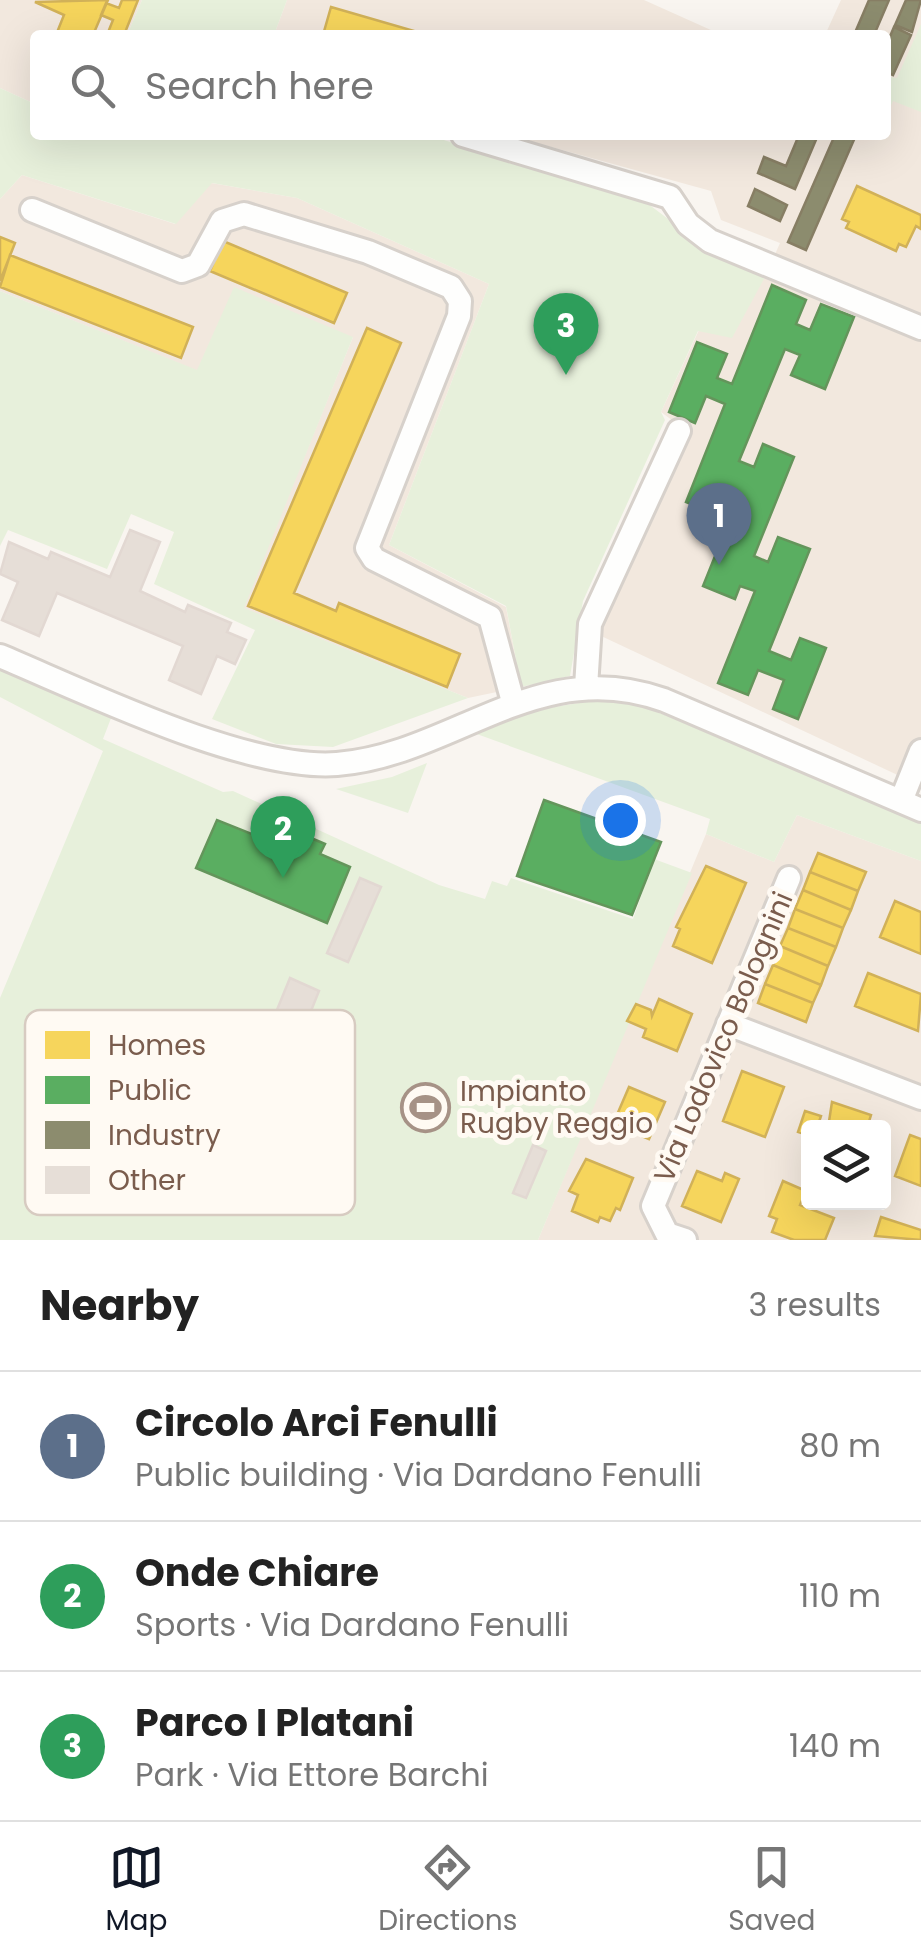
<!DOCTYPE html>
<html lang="en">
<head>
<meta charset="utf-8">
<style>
	:root { --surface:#fff; --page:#f2f2f2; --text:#222; --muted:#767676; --line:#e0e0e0; --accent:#111827 }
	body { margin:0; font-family:Poppins,sans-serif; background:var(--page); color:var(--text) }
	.controls { position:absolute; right:30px; bottom:30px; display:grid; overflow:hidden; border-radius:10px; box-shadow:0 10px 40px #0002 }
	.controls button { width:90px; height:90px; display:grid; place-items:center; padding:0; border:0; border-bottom:2px solid var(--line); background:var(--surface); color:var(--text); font:50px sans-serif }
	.you { position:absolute; left:620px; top:820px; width:35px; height:35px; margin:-25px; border:8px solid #fff; border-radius:50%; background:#1a73e8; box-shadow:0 0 0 15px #1a73e833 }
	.badge { display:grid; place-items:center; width:65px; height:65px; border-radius:50%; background:var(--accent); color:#fff; font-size:32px; font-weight:700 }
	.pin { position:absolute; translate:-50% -82px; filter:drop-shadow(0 2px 5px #0008) }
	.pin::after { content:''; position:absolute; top:52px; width:35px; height:30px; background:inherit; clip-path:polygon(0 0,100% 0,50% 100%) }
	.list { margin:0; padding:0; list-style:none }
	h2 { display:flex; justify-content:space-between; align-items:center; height:130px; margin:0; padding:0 40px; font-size:42px }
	h2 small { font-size:32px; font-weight:400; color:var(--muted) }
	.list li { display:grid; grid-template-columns:65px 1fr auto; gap:30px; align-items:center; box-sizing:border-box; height:150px; padding:0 40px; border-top:2px solid var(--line) }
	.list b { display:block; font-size:38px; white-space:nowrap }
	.list p { margin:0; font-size:32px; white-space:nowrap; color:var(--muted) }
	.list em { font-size:32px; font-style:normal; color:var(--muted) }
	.icon { flex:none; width:55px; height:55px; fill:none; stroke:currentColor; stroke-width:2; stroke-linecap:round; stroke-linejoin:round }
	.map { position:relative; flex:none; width:921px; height:1240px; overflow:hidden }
	.search { position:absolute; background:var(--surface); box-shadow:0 10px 40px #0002; left:30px; right:30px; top:30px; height:110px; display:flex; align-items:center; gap:25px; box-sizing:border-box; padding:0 35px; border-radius:10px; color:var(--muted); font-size:38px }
	.sheet { height:580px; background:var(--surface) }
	nav { display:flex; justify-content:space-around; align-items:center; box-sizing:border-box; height:140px; border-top:2px solid var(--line); background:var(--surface); font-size:28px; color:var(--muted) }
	nav a { display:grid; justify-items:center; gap:5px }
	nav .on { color:var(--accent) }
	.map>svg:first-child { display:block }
	.residential { fill:#f2e8de; fill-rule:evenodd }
	.green { fill:#e7f0db }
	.homes { fill:#f6d55c; stroke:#d1b158; stroke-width:2.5 }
	.public { fill:#5aae61; stroke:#64955b; stroke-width:2.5 }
	.industry { fill:#8c8c6e; stroke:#877e64; stroke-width:2.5 }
	.building { fill:#e6ded7; stroke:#e2d8d2; stroke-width:2.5 }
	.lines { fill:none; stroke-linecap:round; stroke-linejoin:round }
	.minor-casing { stroke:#d7d1cb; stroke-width:28 }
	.minor { stroke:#fefefd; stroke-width:22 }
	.labels { text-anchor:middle; stroke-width:10; stroke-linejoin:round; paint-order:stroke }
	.street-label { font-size:28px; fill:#7a5c4d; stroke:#fffaf3 }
	.poi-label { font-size:28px; fill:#7a5c4d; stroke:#fffaf3; text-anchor:start }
	.key { fill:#fffaf3; stroke:#d7cbc1; stroke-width:2.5 }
	.key-label { font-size:28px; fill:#7a5c4d }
</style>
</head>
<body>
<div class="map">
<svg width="921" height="1240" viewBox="0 0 921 1240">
	<rect width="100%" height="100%" fill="#f9f5f0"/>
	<!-- residential -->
	<path class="residential" d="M0 0H142L127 35H35V104L0 88Z
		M287 0H644L722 35H274Z
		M841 0H921V786L599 635 692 435 661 412 699 330 765 277 780 243 721 220 711 191 508 135H886V35H825Z
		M22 175 175 224 211 183 297 198 489 284 389 545 506 607 521 687 468 698 243 608 353 337 198 371 0 291V199Z
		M797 815 921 861V1240H538L706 834 774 862ZM808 1128H884V1202H808Z"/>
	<!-- green -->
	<path class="green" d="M142 0H287L274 35H127Z
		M921 24V112L893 101 886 117 889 77 897 78Z
		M0 88 35 104V135H427L643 200 700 243 765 277 732 338 698 331 661 412 665 420 583 601 570 676 521 687 506 606 389 545 489 284 297 198 212 183 176 224 22 175 0 199Z
		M234 287 353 337 244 608 468 698 333 747 276 744 212 719 255 630 154 584 174 532 131 514 107 569 8 530 0 546V291L197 370Z
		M0 666 113 713 103 739 223 792 233 791 439 885 485 899 492 881 507 886 511 878 633 919 654 859 692 873 538 1240H0V998L103 751 0 697Z
		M597 700 641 705 921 822V861L797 815 774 862 706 834 710 819 474 733 530 711Z
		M427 763 408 813 336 789 392 777Z"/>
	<!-- homes -->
	<path class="homes" d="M108 0 93 35H56L64 15 35 2Z
		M122 0H138L124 35H107L113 20 101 15 106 3 119 8Z
		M331 7 421 33 420 35H323Z
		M857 186 921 215V229L916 226 906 247 899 244 896 251 846 228 849 222 842 219Z
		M0 237 15 243 0 281Z
		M223 241 347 293 334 323 210 271Z
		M10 255 193 327 181 358 0 287Z
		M367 328 401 343 294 593 336 611 339 603 460 654 447 687 248 606Z
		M818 853 866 872 858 891 810 872Z
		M706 866 746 883 712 963 673 946 680 929 676 927Z
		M810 872 858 891 851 910 803 890Z
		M803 890 851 910 843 928 795 909Z
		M895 901 921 912V954L880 937Z
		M795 909 843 928 836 947 788 928Z
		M788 928 836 947 828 966 780 946Z
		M780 946 828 966 821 985 773 965Z
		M773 965 821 985 813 1003 765 984Z
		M868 973 921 994 918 1031 855 1006Z
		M765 984 813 1003 806 1022 758 1003Z
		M659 999 692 1014 677 1051 643 1037 646 1029 627 1021 636 1004 651 1010 652 1016Z
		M742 1071 784 1087 765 1137 723 1121Z
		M629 1087 665 1102 649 1139 613 1124Z
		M832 1102 871 1115 867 1128H828Z
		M805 1111 821 1116 817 1128H808V1135L798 1132Z
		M910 1135 921 1139V1186L895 1176Z
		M586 1159 633 1178 620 1210 616 1208 610 1221 600 1217 598 1222 572 1211 578 1195 569 1191Z
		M697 1171 722 1181 725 1173 739 1179 721 1222 682 1206Z
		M783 1181 806 1191 800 1205 834 1218 825 1240H794L772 1232 777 1219 769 1216Z
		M881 1217 921 1230V1240L875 1236Z"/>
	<!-- public -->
	<path class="public" d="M772 285 806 300 796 324 810 330 821 304 854 317 825 389 791 375 800 355 785 349 739 461 754 467 763 444 794 457 754 556 768 562 778 537 810 549 769 651 791 660 800 638 826 648 798 719 773 709 784 680 758 670 748 695 718 683 755 591 740 586 735 599 703 586 734 509 722 504 718 515 686 502 725 404 706 396 695 423 669 412 697 342 727 354 717 378 732 384Z
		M544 800 661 842 632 915 517 876Z
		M262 817 325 844 320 854 350 867 327 923 196 868 217 820 254 835Z"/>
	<!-- industry -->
	<path class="industry" d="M869 0H889L874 35H854Z
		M906 0H921L912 32 895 25Z
		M894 27 911 35 893 75 886 72V46Z
		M799 135H818L795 189 758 173 764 157 786 166Z
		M835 135H856L806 250 788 242Z
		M755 189 787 205 780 221 748 206Z"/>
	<!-- building -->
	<path class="building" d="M130 530 160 542 140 591 185 612 188 605 231 623 227 632 246 640 235 664 217 656 201 694 169 680 183 646 57 593 39 636 2 620 18 582 0 574 9 542 48 559 51 552 110 577Z
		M360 878 381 887 348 962 327 953Z
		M290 978 319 991 273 1106 243 1093Z
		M533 1145 546 1151 526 1198 513 1193Z"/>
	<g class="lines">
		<defs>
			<path id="minor" d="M463 135 670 197 688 224 710 241 921 328
				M32 210 182 271 198 265 222 221 244 214 368 252 451 287 460 301 459 316 367 548 374 559 490 617 513 702
				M0 656C86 692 247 771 337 764 453 755 538 654 664 700L921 810
				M586 687 590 624 679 431
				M901 801 921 751
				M728 1024 921 1098
				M685 1240 667 1234 653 1206 789 878"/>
		</defs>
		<!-- minor casing -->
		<use href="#minor" class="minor-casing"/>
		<!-- minor -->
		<use href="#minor" class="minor"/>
	</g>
	<!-- icons -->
	<defs>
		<symbol id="stadium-ring" viewBox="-11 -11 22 22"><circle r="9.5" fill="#fffaf3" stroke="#a69286" stroke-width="1.5"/><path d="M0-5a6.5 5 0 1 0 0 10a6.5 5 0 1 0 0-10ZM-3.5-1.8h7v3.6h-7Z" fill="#a69286"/></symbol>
	</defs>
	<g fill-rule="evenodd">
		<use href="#stadium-ring" x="398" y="1080" width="55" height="55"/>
	</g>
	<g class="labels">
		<!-- street labels -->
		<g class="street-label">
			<text transform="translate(723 1037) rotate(-67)" y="10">Via Lodovico Bolognini</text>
		</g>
		<!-- poi labels -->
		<g class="poi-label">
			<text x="460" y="1101">Impianto<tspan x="460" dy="32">Rugby Reggio</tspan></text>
		</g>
	</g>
	<!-- legend -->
	<rect x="25" y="1010" width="330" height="205" rx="15" class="key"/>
	<rect x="45" y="1031" width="45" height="28" fill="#f6d55c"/>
	<rect x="45" y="1076" width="45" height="28" fill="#5aae61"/>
	<rect x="45" y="1121" width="45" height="28" fill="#8c8c6e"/>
	<rect x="45" y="1166" width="45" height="28" fill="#e6ded7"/>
	<g class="key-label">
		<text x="108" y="1055">Homes</text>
		<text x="108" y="1100">Public</text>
		<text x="108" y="1145">Industry</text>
		<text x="108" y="1190">Other</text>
	</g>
</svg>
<div class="controls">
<button><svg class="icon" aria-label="layers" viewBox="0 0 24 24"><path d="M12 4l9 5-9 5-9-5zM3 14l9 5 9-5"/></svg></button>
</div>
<div class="you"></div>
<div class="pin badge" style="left:719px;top:565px;background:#5c6f8a">1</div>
<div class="pin badge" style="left:283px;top:878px;background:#2e9e5b">2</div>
<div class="pin badge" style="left:566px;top:375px;background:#2e9e5b">3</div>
<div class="search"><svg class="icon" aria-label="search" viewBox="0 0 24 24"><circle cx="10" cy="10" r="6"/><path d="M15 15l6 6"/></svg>Search here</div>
</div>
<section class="sheet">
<h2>Nearby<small>3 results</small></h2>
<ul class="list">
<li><span class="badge" style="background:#5c6f8a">1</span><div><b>Circolo Arci Fenulli</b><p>Public building · Via Dardano Fenulli</p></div><em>80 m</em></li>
<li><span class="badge" style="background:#2e9e5b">2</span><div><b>Onde Chiare</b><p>Sports · Via Dardano Fenulli</p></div><em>110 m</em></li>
<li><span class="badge" style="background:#2e9e5b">3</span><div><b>Parco I Platani</b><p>Park · Via Ettore Barchi</p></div><em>140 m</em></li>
</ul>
</section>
<nav>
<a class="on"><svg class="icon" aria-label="map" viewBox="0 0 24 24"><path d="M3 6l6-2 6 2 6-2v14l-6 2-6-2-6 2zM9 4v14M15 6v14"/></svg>Map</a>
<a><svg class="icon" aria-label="directions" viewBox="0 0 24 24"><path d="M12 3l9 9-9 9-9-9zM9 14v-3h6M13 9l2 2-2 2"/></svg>Directions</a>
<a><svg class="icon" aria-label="saved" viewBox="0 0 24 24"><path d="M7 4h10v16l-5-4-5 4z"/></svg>Saved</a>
</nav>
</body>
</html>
